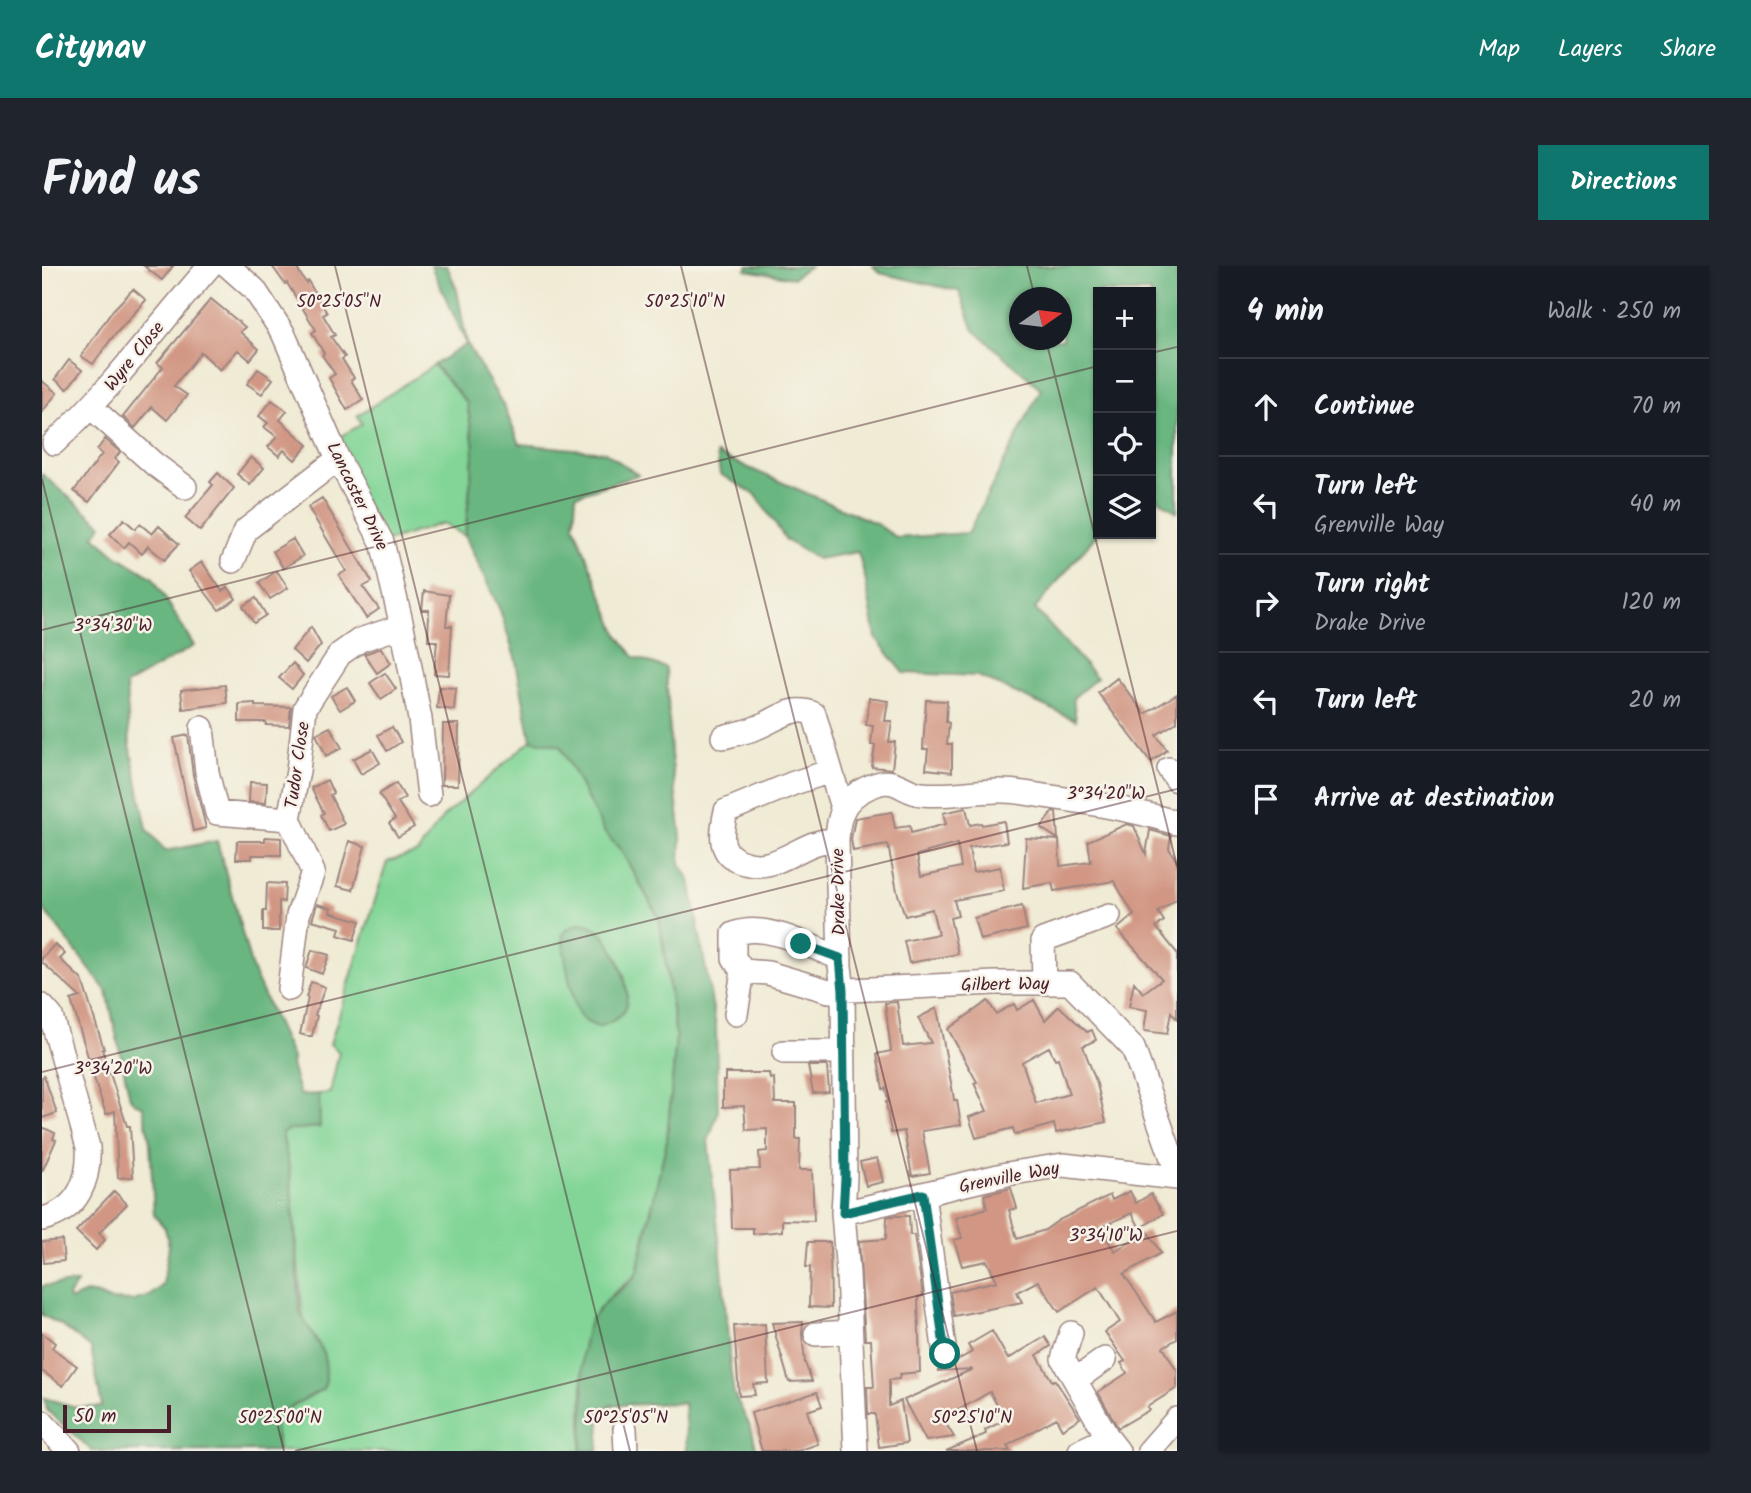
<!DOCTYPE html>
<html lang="en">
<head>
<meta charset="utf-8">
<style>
	:root { --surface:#171b24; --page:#20242c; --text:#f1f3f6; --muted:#9ea1a6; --line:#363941; --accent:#0f766e }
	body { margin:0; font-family:Kalam,sans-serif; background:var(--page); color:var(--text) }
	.controls { position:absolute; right:21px; top:21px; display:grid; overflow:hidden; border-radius:0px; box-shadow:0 2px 5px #0004 }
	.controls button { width:63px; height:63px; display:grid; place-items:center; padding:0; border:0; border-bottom:2px solid var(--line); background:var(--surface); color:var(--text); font:35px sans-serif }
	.compass { position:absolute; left:967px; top:21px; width:63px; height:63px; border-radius:50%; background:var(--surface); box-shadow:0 2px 5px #0004; rotate:76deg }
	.scale { position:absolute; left:21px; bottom:18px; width:108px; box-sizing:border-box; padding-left:7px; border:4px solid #4a1f2b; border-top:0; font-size:19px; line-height:24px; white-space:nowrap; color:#4a1f2b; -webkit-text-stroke:5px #f7f3e8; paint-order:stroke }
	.stop { position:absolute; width:21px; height:21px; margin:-16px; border:5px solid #0f766e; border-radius:50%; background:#fff }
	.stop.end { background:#0f766e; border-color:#fff; box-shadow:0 2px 7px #0008 }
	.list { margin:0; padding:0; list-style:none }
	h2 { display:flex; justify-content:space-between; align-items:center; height:91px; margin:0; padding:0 28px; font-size:30px }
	h2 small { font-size:23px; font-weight:400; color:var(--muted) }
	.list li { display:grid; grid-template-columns:46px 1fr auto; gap:21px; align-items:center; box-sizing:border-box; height:98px; padding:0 28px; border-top:2px solid var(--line) }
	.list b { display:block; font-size:26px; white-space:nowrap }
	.list p { margin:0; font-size:23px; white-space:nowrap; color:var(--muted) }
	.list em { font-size:23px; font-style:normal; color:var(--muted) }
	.icon { flex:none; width:38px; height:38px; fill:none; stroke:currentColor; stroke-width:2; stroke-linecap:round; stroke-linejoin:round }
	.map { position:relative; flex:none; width:1135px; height:1185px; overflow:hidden; border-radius:0px }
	header { display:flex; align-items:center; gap:42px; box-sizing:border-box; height:98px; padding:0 35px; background:var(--accent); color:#fff }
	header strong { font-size:33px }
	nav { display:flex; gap:38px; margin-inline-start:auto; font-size:24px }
	.intro { display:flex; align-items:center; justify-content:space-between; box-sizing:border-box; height:168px; padding:0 42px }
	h1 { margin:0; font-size:49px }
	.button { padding:18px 32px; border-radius:0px; background:var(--accent); color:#fff; font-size:24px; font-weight:700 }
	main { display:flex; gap:42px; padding:0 42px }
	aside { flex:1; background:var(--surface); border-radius:0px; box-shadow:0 2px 5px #0004 }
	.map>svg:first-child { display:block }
	.green { fill:#82d597; stroke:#667a61; stroke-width:2 }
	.forest { fill:#69b680; stroke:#5a6a56; stroke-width:2; fill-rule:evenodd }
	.building { fill:#d29784; fill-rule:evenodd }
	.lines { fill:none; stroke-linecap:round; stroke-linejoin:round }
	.minor-casing { stroke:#9d8580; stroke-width:26 }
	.minor { stroke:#fff; stroke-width:23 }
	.route { stroke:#0f766e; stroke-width:9 }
	.ticks { fill:none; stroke:#4a1f2b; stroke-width:2; stroke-opacity:0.45 }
	.labels { text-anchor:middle; stroke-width:5; stroke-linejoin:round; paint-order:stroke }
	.street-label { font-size:18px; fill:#4a1f2b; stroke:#f7f3e8 }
	.ticks-label { font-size:18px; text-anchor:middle; fill:#4a1f2b; stroke:#f7f3e8; stroke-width:5; stroke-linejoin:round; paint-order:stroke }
</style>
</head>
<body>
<header>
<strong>Citynav</strong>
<nav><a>Map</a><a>Layers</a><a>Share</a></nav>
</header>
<div class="intro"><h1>Find us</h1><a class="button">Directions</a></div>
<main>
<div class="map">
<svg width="1135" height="1185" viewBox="0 0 1135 1185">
	<rect width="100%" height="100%" fill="#f7f3e8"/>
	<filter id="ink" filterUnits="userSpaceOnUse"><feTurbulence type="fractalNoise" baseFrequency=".0143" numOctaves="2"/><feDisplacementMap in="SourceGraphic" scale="14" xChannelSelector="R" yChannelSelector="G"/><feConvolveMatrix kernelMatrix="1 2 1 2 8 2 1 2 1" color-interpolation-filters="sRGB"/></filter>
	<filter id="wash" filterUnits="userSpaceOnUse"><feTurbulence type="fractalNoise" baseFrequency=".00686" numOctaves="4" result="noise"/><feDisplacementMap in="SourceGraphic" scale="28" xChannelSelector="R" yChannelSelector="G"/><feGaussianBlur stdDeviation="1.57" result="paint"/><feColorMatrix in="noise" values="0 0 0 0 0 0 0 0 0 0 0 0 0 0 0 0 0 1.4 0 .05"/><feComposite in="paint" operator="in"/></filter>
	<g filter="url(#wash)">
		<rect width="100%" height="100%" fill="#f0ebd4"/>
		<!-- green -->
		<path class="green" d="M392 99 425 137 432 181 423 270 401 257 343 276 290 175 320 158 315 150Z
			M489 474 518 480 563 567 579 584 617 653 634 771 625 874 594 1009 569 1029 541 1115 539 1185H236L232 1150 266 1131 283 1089 261 1054 248 906 240 867 277 845V828L288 827 297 786 288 778 345 596 376 586 401 551Z"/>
		<!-- forest -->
		<path class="forest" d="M389 0H405L415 24 425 78 461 139 478 178 563 186 596 209 534 229 532 259 576 369 592 391 624 402 629 488 639 571 638 598 648 614 674 760 676 847 666 875 679 990 689 1108 692 1128 710 1164 715 1185H645L642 1137 571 1139 559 1142 556 1185H539L542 1144 540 1087 545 1063 549 1053 563 1036 592 1013 596 1004 625 874 634 771 618 653 579 584 563 567 518 480 489 474 474 395 458 344 423 270 432 181 425 137 392 99 425 78Z
			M706 0H768L751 12 704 4Z
			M831 0H1135V246L1109 228V26H1056V267L993 343 1055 412 1031 432 1034 454 936 410 862 407 834 372 823 311 816 286 775 293 744 274 714 229 678 208 675 188 833 257 855 272 926 267 999 123 932 64 917 25 838 7ZM978 32H1020V74H978Z
			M0 208 60 259 52 270 74 289 111 312 152 380 84 419 88 479 105 563 123 585 175 575 210 703 250 792 249 799 258 829 277 828 278 861 246 864 240 867 248 906 258 1047 283 1089 284 1115 281 1123 232 1150 236 1185H50L5 1144 2 1132 34 1141H60L49 1082 19 1059 0 1049V1020L35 1017 26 1030 28 1034 44 1027 56 1029 67 1034 91 1035 108 1030 121 1019 127 980 123 962 112 949 108 876 101 841 92 836 88 832 65 726 0 641Z
			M539 657C543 658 546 658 550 660 570 670 592 721 583 743 578 753 567 757 556 761 547 757 539 755 535 745 531 736 519 676 521 669 523 662 533 660 539 657Z"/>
		<g id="blocks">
			<!-- building -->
			<path class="building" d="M102 0H131L120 14Z
				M230 0H253L264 17 266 15 285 47 281 49 293 69 289 71 303 91 300 93 312 112 309 114 321 134 305 144 287 112 293 108 280 89 282 87 270 67 274 64 245 17 243 18Z
				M91 23 104 34 70 72 51 98 39 90 71 44Z
				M169 33 203 61 198 66 217 83 208 94 196 84 178 104 159 86 132 120 145 129 125 154 110 141 93 162 81 151 121 101 115 97Z
				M27 94 40 104 25 123 13 113Z
				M216 103 231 113 220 128 205 118Z
				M0 115 15 127 0 146Z
				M230 134 245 145 238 154 266 179 253 194 242 184 237 190 226 181 235 171 222 161 226 157 217 150Z
				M63 173 78 186 73 193 77 196 47 236 32 225 60 188 55 184Z
				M209 191 222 202 208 219 195 208Z
				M176 207 192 222 158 265 143 252 171 219 168 216Z
				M280 232 330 316 321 321 337 343 324 352 297 309 304 305 266 241Z
				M82 253 93 263 98 258 110 268 117 260 137 278 122 294 106 280 100 288 87 276 82 282 68 268Z
				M251 273 261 290 241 302 231 285Z
				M160 296 180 325 186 321 194 333 177 344 147 305Z
				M235 305 246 322 228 333 217 317Z
				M382 325 407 329 404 360H410L407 409 392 408 395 375H386L387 344H380Z
				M214 332 224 349 212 357 201 340Z
				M269 361 279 379 264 397 250 384Z
				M339 382 349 397 335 407 322 388Z
				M251 397 261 409 250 423 237 412Z
				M343 407 354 423 339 433 328 417Z
				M1075 412 1103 448 1135 428V456L1114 469 1125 484 1109 496 1056 427Z
				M183 419 185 437 141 443 139 424Z
				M305 421 313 435 298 444 289 430Z
				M397 421 414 422 412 444 395 442Z
				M827 432 846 435 843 455H850L847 476H853L850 503 830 501 833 479H829L831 460 824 459Z
				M884 434 905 435 904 456 907 457 905 478H910V506L884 503 886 483H881Z
				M213 437V440L249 441 247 460 224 459V456H197V438Z
				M401 458H417L416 519H400Z
				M288 461 300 482 284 490 274 468Z
				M350 461 359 476 345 485 336 469Z
				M146 469 151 509 164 562 151 565 132 472Z
				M330 483 338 497 319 508 311 493Z
				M285 514 291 527 288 529 302 558 287 565 279 549 282 547 269 522Z
				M208 516 225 517 224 537 207 536Z
				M354 517 363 532 356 536 372 561 356 571 347 557 353 553 337 528Z
				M924 542 928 559 939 557 940 559 962 555 965 576 927 582 931 606 958 601 962 625 912 634 916 650 908 652 916 688 867 697 862 675 896 668 890 643 863 650 855 625 846 579 811 585 809 573 813 552 850 546 853 562 868 560 869 567 904 558 901 547ZM915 578 919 601 879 610 875 589Z
				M1011 545 1014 546 1016 573 999 562Z
				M1085 558 1092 560 1104 588 1108 564 1129 570 1127 582 1135 596V633L1116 646 1122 655 1114 661 1135 687V753L1129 746 1125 768 1102 765 1105 744 1087 741 1092 716 1101 727 1120 713 1075 663 1092 649 1072 615 1012 625 1010 617 981 622 984 572 1017 574 1018 600 1049 596 1046 575Z
				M223 571 239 572V589H210V593H194L195 575H223Z
				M307 575 323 580 311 624 295 620Z
				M225 617 243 618 242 636 237 635V665H221V645H224Z
				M275 638 289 642 288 646 318 655 312 674 296 669 298 662 270 654Z
				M980 640 985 663 938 674 932 652Z
				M13 678 23 688 18 693 40 714 62 783H60L85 860H88L91 911 76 912 73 845 64 848 46 794H47L29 734 38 731 0 696V692Z
				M270 684 287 689 280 708 264 702Z
				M269 716 283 721 273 749 275 750 270 770H265L258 768 266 732 264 731Z
				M992 734 1003 754 1017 740 1045 766 1050 764 1054 774 1041 780 1055 818 1064 856 1014 867 1012 858 973 869 971 862 934 872 927 851 945 845 932 817 935 816 906 763 946 735 954 748 972 738 975 744ZM1007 781 1013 793 1016 792 1027 828 994 837 980 796Z
				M855 736 861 780 889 777 876 752 895 742 911 827 912 834H915L919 859 880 865 888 907 870 910 862 865 849 867 844 836H846L844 822 841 823 835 788 849 785 843 737Z
				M766 800H785L787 826 771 827Z
				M683 807H727L728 813 732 812 733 837H754V873H758L757 904H770L772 955 740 954V965L711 968V962H690L688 904 718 903 717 886 725 885V863L704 864 702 840 681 841V815H683Z
				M2 810 15 847 0 852V811Z
				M0 861 13 867 11 873 14 874 0 906Z
				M835 892 841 916 824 920 818 896Z
				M969 922 975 942 967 944 975 973 1003 964 1017 954 1068 929 1070 934 1088 925 1094 937 1109 928 1121 948 1098 962 1090 947 1057 962 1073 985 1105 965 1119 987 1082 1008 1114 1056 1135 1045V1073L1121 1081 1135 1105V1122L1105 1141 1107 1144 1076 1162 1056 1126 1085 1107 1079 1097 1083 1095 1063 1066 1078 1056 1056 1021 1017 1046 996 1015 975 1026 980 1036 912 1050 908 1026 955 1015 945 995 920 1000 912 974 920 972 914 952 945 942 942 929Z
				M72 925 85 938 57 967 63 974 54 984 34 965Z
				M849 950H867L868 969H872L881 1030 876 1031 878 1106 858 1108 857 1113 847 1114V1140L859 1135 865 1177 837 1181 833 1148H826L825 1121H832L829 1074H823L817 975 844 973 845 951Z
				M20 974 22 995 2 997 0 976Z
				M766 976H788L789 1042 767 1041 768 1001H764Z
				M761 1056 760 1068 763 1097 770 1115 747 1116 730 1057Z
				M723 1058 726 1117 711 1118 713 1129 697 1130 692 1060Z
				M950 1065 966 1093 1003 1071 1009 1080 995 1089 1010 1115 1013 1114 1038 1152 1020 1163 1014 1152 965 1180 968 1185H904L944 1168 943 1164 963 1154 948 1126 901 1153 912 1171 884 1175 862 1134 931 1103 895 1105 911 1100 916 1094 930 1086 926 1079Z
				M0 1067 13 1077 10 1082 35 1100 21 1120 0 1105Z
				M775 1126 780 1140 765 1145 776 1178 756 1185H720L709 1147Z"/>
		</g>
	</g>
	<g filter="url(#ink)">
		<use href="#blocks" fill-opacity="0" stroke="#9d8580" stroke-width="2"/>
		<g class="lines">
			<defs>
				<path id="minor" d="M186 0 212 23 241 67 296 193 340 276 360 360 378 453 387 529
					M50 142 111 197 143 221
					M12 177C70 123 116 59 168 0
					M191 295 204 264 296 193
					M160 462 165 506 175 547 247 553
					M681 471C692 468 704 466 714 462 735 454 750 438 772 448L800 542
					M1127 503 1135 514
					M789 505 752 517 684 545C679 567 675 590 703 597 713 600 725 599 735 595 756 587 772 573 795 574
					M701 705 726 707 787 725 953 717H1028L1091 782 1135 906
					M1002 717 1001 674 1067 650
					M247 723 256 649 271 606 247 553 256 505 263 442 298 388 318 374 360 360
					M0 740 9 750 46 881C48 914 36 945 0 953
					M694 748 701 705 692 692V668C722 655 768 681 798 692
					M742 786H801
					M881 928 903 1089
					M801 947 965 908 1021 899 1135 912
					M1029 1067 1021 1093 1066 1172 1076 1185
					M774 1068 808 1066
					M1033 1114 1063 1093
					M0 1156 27 1185
					M583 1163 584 1185
					M814 1185 806 1008 801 947 803 912 801 725 798 700 795 574C796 544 805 528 835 518 854 511 863 527 880 528 907 531 934 524 961 525 977 525 993 529 1009 531 1052 537 1094 544 1135 557
					M1038 1185 1066 1172
					M1107 1185 1135 1153"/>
			</defs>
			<!-- minor casing -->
			<use href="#minor" class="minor-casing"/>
			<!-- minor -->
			<use href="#minor" class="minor"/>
		</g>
	</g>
	<g class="lines" filter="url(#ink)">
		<!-- route -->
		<path class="route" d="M759 678 798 692 801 725 803 912 801 947 881 928 903 1088"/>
	</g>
	<!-- ticks -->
	<path class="ticks" d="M293 0 588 1185M639 0 935 1185M985 0 993 32M1004 74 1135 600M1109 87 1135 81M0 213 242 1185M0 364 1056 100M0 806 1135 523M253 1185 1135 965"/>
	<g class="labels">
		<!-- street labels -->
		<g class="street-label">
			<text transform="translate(92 90) rotate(-51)" y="6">Wyre Close</text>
			<text transform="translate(316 230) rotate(64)" y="6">Lancaster Drive</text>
			<text transform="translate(255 499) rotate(-82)" y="6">Tudor Close</text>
			<text transform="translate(796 626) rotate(-91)" y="6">Drake Drive</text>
			<text transform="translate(963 718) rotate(-1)" y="6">Gilbert Way</text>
			<text transform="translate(967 911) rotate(-11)" y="6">Grenville Way</text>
		</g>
	</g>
	<g class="ticks-label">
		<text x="297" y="41">50°25'05"N</text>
		<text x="643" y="41">50°25'10"N</text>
		<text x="71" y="365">3°34'30"W</text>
		<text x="1064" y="533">3°34'20"W</text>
		<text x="71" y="808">3°34'20"W</text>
		<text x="1064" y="975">3°34'10"W</text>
		<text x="238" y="1157">50°25'00"N</text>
		<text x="584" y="1157">50°25'05"N</text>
		<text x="930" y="1157">50°25'10"N</text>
	</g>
</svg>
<div class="controls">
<button>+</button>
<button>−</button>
<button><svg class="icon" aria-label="locate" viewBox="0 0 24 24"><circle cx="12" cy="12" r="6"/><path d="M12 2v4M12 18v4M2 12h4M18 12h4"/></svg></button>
<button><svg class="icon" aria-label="layers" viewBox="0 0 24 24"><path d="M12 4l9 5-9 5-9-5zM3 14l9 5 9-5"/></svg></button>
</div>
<svg class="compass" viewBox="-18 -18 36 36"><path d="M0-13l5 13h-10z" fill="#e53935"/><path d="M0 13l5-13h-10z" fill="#9ea1a6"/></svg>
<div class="scale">50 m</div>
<div class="stop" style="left:903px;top:1088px"></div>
<div class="stop end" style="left:759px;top:678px"></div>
</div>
<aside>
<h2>4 min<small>Walk · 250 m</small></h2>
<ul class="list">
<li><svg class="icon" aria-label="ahead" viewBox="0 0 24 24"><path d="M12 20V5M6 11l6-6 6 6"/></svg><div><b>Continue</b></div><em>70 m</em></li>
<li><svg class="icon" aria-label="left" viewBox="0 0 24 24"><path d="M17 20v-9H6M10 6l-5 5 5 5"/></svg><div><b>Turn left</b><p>Grenville Way</p></div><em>40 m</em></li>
<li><svg class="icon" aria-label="right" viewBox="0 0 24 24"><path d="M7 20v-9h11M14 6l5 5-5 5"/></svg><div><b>Turn right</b><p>Drake Drive</p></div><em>120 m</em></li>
<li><svg class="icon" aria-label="left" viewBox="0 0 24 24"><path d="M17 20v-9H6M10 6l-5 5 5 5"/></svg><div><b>Turn left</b></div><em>20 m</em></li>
<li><svg class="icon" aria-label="arrive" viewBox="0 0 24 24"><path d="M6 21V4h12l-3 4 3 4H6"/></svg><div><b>Arrive at destination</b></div></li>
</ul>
</aside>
</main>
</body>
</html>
